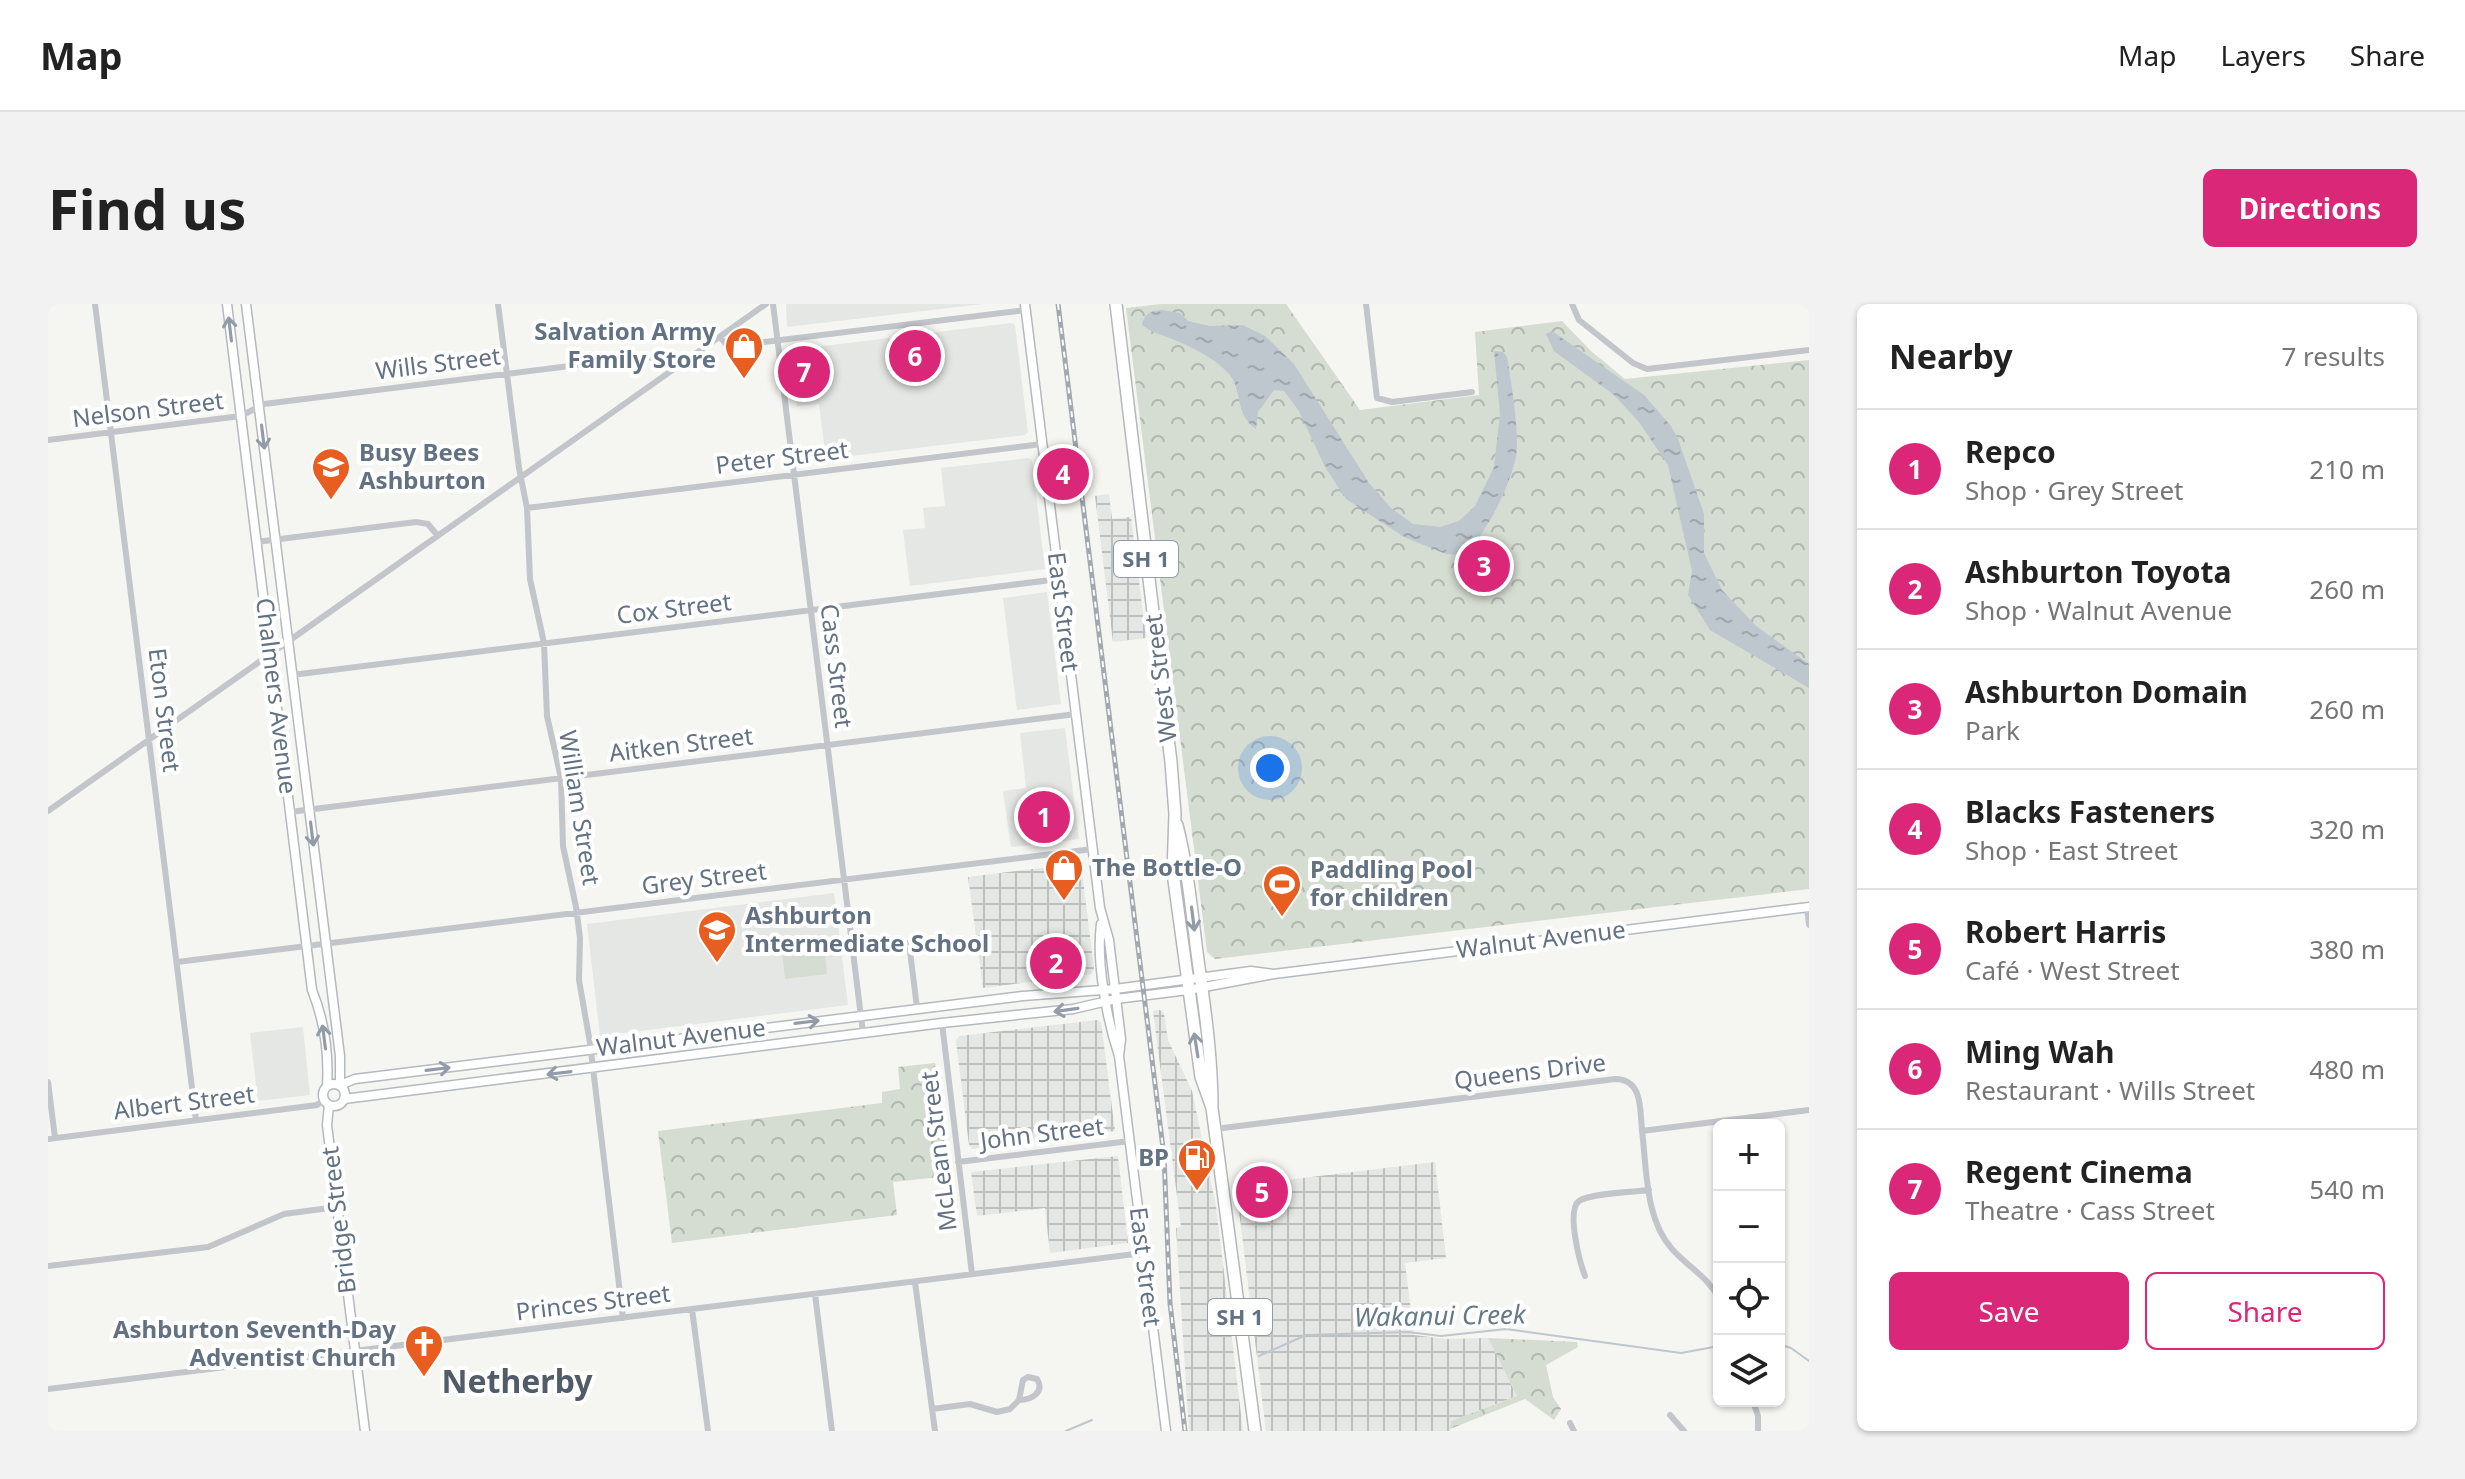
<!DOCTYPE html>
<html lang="en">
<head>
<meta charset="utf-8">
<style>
	:root { --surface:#fff; --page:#f2f2f2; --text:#222; --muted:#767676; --line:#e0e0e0; --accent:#db2777 }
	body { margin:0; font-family:"Noto Sans",sans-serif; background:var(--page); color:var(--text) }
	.controls { position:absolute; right:24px; bottom:24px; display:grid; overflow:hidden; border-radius:12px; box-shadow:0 2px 6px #0004 }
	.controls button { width:72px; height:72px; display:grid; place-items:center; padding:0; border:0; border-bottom:2px solid var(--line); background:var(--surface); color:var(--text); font:40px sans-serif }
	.you { position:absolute; left:1222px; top:464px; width:28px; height:28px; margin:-20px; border:6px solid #fff; border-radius:50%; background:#1a73e8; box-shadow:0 0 0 12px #1a73e833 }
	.badge { display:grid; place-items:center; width:52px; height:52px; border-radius:50%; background:var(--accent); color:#fff; font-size:26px; font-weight:700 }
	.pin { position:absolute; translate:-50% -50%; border:4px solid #fff; box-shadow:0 2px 8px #0006 }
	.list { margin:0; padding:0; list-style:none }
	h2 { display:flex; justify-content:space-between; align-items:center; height:104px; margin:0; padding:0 32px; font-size:34px }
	h2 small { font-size:26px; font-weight:400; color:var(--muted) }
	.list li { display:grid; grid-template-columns:52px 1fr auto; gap:24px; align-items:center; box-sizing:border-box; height:120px; padding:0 32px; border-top:2px solid var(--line) }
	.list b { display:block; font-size:30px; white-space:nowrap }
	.list p { margin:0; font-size:26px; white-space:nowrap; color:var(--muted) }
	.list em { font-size:26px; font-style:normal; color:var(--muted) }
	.actions { display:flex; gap:16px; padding:24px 32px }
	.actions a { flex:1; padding:18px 0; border:2px solid var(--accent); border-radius:12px; text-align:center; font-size:28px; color:var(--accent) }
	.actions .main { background:var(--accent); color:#fff }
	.icon { flex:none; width:44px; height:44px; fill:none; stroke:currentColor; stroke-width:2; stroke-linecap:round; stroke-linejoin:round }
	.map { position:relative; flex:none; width:1761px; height:1127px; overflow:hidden; border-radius:12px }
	header { display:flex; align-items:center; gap:48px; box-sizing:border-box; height:112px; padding:0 40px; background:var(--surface); border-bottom:2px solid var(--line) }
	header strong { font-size:38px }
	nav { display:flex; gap:44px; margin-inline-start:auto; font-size:28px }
	.intro { display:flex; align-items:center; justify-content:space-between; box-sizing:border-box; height:192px; padding:0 48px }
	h1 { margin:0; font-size:56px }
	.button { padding:20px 36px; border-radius:12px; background:var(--accent); color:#fff; font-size:28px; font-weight:700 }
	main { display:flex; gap:48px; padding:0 48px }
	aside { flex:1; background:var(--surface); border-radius:12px; box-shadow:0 2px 6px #0004 }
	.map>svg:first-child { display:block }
	.built { fill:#e5e7e5 }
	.industrial { fill:url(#industrial-grid) }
	.grass { fill:#d5dcd2 }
	.park { fill:url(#park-crowns) }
	.water { fill:url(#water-ripples) }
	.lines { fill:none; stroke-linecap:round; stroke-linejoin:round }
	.stream { stroke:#bdc7cd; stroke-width:2 }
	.secondary-casing { stroke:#b4b9be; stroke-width:11 }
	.highway-casing { stroke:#b5b8bb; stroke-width:14 }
	.street { stroke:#c2c5c9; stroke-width:6 }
	.secondary { stroke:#fff; stroke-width:8 }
	.highway { stroke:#fff; stroke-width:11 }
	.rail-casing { stroke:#a2a8ae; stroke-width:5 }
	.rail { stroke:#fff; stroke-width:2; stroke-dasharray:6; stroke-linecap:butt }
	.oneway { stroke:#929ca8 }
	.labels { text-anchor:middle; stroke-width:8; stroke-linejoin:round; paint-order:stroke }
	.shield { fill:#fff; stroke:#929ca8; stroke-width:2 }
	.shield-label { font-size:22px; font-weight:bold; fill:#637283 }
	.poi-label { font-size:24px; font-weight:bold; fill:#637283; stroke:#fff; text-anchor:start }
	.street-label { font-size:24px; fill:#637283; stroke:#fff }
	.water-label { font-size:26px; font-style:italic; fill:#637a87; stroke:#fff }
	.district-label { font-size:32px; font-weight:bold; fill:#515c68; stroke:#fff }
</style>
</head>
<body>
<header>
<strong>Map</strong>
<nav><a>Map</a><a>Layers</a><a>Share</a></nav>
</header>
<div class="intro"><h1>Find us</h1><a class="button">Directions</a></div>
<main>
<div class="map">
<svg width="1761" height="1127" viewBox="0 0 1761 1127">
	<defs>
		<pattern id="industrial-grid" width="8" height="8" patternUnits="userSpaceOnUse" patternTransform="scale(2)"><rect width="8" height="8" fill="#e5e7e5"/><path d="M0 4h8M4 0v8" fill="none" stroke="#bdc0bf"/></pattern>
		<pattern id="park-crowns" width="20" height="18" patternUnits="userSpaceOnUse" patternTransform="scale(2)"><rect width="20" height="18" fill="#d5dcd2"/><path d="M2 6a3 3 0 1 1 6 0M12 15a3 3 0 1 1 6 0" fill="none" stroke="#b0b7b0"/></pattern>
		<pattern id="water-ripples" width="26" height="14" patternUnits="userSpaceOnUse" patternTransform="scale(2)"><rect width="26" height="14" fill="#bdc7cd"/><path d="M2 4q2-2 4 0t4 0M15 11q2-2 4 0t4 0" fill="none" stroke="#9da6ac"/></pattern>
	</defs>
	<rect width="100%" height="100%" fill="#f5f5f1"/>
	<!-- built -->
	<path class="built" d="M738 0H935L739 23Z
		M963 19 967 21 980 128 977 131 778 155 771 100 749 102 743 46Z
		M980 154 984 156 997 265 862 282 855 226 877 224 875 204 897 202 893 164Z
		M999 288 1013 400 969 406 955 294Z
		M1017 424 1031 535 963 543 955 487 978 484 972 429Z
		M786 589 800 701 552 732 539 620Z
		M255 723 262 791 210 797 202 729Z"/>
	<!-- industrial -->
	<path class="industrial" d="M1061 190 1064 215 1083 213 1098 334 1065 338 1047 192Z
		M1033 559 1046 665 1043 670 935 684 920 573Z
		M1112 706 1116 709 1120 736 1144 787 1168 902 1195 1127H1141L1128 924 1133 923 1105 707Z
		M1049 716 1053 718 1067 827 924 845 921 841 908 737 911 732Z
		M1070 852 1080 939 1002 949 997 904 929 912 923 868Z
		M1387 858 1398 954 1357 959 1366 1031 1397 1035 1440 1034 1469 1092 1403 1117 1402 1127H1218L1188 882Z"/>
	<!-- grass -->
	<path class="grass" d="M775 634 779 670 737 675 733 639Z"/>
	<!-- park -->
	<path class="park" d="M1113 0H1238L1312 106 1431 91 1427 28 1514 17 1543 47 1577 75 1761 56V585L1167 655 1159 648 1078 4Z
		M887 759 901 872 845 878 849 911 624 939 610 827 834 799V788L852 785 850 763Z
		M1440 1034 1529 1038 1530 1043 1498 1061 1505 1093 1513 1105 1506 1116 1477 1095 1402 1125 1403 1117 1469 1092Z"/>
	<!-- water -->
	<path class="water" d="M1114 6 1132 9 1140 17 1162 22 1195 21 1217 32 1246 60 1321 179 1343 204 1365 220 1384 222 1392 223 1411 217 1427 202 1446 163 1452 110 1446 47 1455 48 1459 53C1463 77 1472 130 1468 152 1461 186 1440 224 1418 251L1398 250 1356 233 1298 195 1277 163 1251 107 1236 87 1226 86 1210 108 1208 125C1186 110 1195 86 1181 70 1167 54 1142 42 1122 34 1111 30 1103 28 1094 21 1097 9 1102 7 1114 6Z
		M1504 27 1596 91 1623 122 1630 135 1656 210V249L1674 286 1708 322 1761 360V384L1662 326 1640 291 1644 267 1620 161 1591 118 1566 91 1506 47 1498 30Z"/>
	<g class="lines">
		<!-- stream -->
		<path class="stream" d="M1731 1040 1743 1044 1761 1057
			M1211 1052 1258 1031 1360 1028 1393 1032 1458 1025 1633 1049 1671 1042
			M1018 1127 1044 1116"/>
		<defs>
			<path id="secondary" d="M179 0 264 686C276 716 281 750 279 782
				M198 0 292 752V781L307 775 975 692 1067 685 1203 667 1226 670
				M977 0 1052 604 1061 636 1073 735 1071 752
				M1053 620C1048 658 1059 716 1071 752L1118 1127
				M275 791a11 11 0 1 1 22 0a11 11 0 1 1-22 0Z
				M296 795 894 719 1025 705 1068 695 1140 686 1226 670 1761 603
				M281 801 279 821 317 1127"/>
			<path id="highway" d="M1068 0 1123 458 1127 510 1125 569 1153 773 1164 804
				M1129 521C1140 565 1144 610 1150 656 1157 705 1164 754 1164 804L1207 1127"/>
		</defs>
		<!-- secondary casing -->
		<use href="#secondary" class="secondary-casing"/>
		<!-- highway casing -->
		<use href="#highway" class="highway-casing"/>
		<!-- street -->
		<path class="street" d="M47 0 148 816
			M450 0 471 164 479 204 482 275 496 339 499 412 513 474 515 542 528 603 532 634 531 676 542 739 575 1014
			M725 0 815 729
			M1318 0 1329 94 1344 98 1424 88
			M1524 0 1531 16 1585 59 1599 65 1761 46
			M672 33 678 40 683 42 978 6
			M0 136 193 112 216 100 586 54C603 52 613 53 624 66
			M479 204 994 140
			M208 238 368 218 380 220 389 231
			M244 371 1011 275
			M0 507 718 0
			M242 508 1028 410
			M1759 603 1761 621
			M861 639 869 704
			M129 658 1045 545
			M894 719 924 970
			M0 778 7 834
			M1167 825 1567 775C1595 775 1592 806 1594 827L1761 806
			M1594 827C1599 866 1597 915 1624 945 1640 963 1660 973 1671 994
			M0 835 269 801 276 796
			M910 858 1082 837
			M0 962 160 943 236 910 289 903
			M1537 972C1532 959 1518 907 1531 897 1543 889 1586 888 1601 886
			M867 978 887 1127
			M767 990 784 1127
			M644 1005 660 1127
			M0 1085 1095 949
			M1705 1097 1710 1112V1127
			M884 1105 922 1100 949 1108 962 1105 971 1096 975 1076 980 1073 989 1075C997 1088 984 1096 971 1096
			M1622 1111 1636 1127
			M1522 1119 1526 1127"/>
		<!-- secondary -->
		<use href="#secondary" class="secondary"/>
		<!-- highway -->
		<use href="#highway" class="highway"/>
		<defs>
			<path id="rail" d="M1010 0 1116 852 1122 999 1137 1127"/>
		</defs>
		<!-- rail casing -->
		<use href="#rail" class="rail-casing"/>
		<!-- rail -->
		<use href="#rail" class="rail"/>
	</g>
	<!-- one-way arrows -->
	<defs><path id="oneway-shaft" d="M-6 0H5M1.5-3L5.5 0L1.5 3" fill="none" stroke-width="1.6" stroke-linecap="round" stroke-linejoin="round" transform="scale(2)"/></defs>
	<g class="oneway">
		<use href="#oneway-shaft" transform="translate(182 25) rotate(-97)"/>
		<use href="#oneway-shaft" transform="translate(215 133) rotate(83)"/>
		<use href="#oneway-shaft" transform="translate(264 530) rotate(83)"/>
		<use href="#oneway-shaft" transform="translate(1145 615) rotate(83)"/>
		<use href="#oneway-shaft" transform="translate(1018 706) rotate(172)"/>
		<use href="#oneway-shaft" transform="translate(759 718) rotate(-7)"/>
		<use href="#oneway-shaft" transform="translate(276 733) rotate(-97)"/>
		<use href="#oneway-shaft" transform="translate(1148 741) rotate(-99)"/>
		<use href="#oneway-shaft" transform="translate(390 765) rotate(-7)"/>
		<use href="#oneway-shaft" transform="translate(511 769) rotate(173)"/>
	</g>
	<!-- icons -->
	<defs>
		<symbol id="shop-pin" viewBox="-11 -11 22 30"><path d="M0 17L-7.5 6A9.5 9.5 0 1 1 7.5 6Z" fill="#e75e20" stroke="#fff"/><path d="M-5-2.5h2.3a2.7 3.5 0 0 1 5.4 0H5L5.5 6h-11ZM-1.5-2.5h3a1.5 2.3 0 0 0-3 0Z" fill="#fff"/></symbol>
		<symbol id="school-pin" viewBox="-11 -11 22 30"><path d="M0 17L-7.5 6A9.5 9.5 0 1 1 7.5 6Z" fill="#e75e20" stroke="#fff"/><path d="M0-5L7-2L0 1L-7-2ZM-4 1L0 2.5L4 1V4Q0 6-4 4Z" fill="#fff"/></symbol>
		<symbol id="stadium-pin" viewBox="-11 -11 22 30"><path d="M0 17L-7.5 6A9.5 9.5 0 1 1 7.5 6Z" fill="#e75e20" stroke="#fff"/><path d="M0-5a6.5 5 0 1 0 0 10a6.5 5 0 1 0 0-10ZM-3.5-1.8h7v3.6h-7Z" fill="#fff"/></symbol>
		<symbol id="fuel-pin" viewBox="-11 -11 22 30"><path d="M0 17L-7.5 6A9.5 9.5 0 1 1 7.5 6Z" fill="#e75e20" stroke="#fff"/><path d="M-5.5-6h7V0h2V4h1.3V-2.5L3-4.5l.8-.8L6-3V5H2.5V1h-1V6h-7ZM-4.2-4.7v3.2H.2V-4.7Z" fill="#fff"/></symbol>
		<symbol id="church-pin" viewBox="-11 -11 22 30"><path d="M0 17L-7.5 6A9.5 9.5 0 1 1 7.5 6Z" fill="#e75e20" stroke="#fff"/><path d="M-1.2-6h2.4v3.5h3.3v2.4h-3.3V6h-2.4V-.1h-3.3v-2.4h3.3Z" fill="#fff"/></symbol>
	</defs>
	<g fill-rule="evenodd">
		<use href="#shop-pin" x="674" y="20" width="44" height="60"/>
		<use href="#school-pin" x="261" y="141" width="44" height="60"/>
		<use href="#shop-pin" x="994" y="542" width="44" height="60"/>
		<use href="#stadium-pin" x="1212" y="558" width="44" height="60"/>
		<use href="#school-pin" x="647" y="604" width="44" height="60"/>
		<use href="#fuel-pin" x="1127" y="832" width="44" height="60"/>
		<use href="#church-pin" x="354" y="1018" width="44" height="60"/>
	</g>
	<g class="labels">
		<!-- shield labels -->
		<g class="shield">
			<rect x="1066" y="237" width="64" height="36" rx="6"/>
			<rect x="1160" y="995" width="64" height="36" rx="6"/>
		</g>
		<g class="shield-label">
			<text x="1098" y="263">SH 1</text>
			<text x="1192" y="1021">SH 1</text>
		</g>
		<!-- poi labels -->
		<g class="poi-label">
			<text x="668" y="36" text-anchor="end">Salvation Army<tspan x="668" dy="28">Family Store</tspan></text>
			<text x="311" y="157">Busy Bees<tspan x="311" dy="28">Ashburton</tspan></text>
			<text x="1044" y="572">The Bottle-O</text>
			<text x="1262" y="574">Paddling Pool<tspan x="1262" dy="28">for children</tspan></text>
			<text x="697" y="620">Ashburton<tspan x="697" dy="28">Intermediate School</tspan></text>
			<text x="1121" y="862" text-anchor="end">BP</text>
			<text x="348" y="1034" text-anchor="end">Ashburton Seventh-Day<tspan x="348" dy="28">Adventist Church</tspan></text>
		</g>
		<!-- street labels -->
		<g class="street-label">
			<text transform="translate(390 60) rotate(-7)" y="8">Wills Street</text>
			<text transform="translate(100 106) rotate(-7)" y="8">Nelson Street</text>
			<text transform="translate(734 154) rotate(-7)" y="8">Peter Street</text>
			<text transform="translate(626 305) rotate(-7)" y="8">Cox Street</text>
			<text transform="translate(1015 308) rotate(83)" y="8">East Street</text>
			<text transform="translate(788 362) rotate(83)" y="8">Cass Street</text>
			<text transform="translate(1113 374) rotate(-97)" y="8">West Street</text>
			<text transform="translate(228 392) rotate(83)" y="8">Chalmers Avenue</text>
			<text transform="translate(116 406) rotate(83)" y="8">Eton Street</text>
			<text transform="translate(633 441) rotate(-7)" y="8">Aitken Street</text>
			<text transform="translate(531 504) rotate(81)" y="8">William Street</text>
			<text transform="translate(656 575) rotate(-7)" y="8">Grey Street</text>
			<text transform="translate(1493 636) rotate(-7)" y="8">Walnut Avenue</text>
			<text transform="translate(633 734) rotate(-7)" y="8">Walnut Avenue</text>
			<text transform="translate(1482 768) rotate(-7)" y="8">Queens Drive</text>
			<text transform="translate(136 799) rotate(-7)" y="8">Albert Street</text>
			<text transform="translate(994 830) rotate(-7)" y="8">John Street</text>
			<text transform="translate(891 847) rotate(-97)" y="8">McLean Street</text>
			<text transform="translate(291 916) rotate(-97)" y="8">Bridge Street</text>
			<text transform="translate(1097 963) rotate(83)" y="8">East Street</text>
			<text transform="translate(545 999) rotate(-7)" y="8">Princes Street</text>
		</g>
		<!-- water labels -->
		<g class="water-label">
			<text transform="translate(1392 1012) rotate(-1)" y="9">Wakanui Creek</text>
		</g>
		<!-- district labels -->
		<g class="district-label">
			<text x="469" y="1089">Netherby</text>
		</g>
	</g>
</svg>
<div class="controls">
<button>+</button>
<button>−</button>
<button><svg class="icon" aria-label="locate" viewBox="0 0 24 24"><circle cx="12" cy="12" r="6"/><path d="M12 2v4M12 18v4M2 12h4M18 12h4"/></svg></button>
<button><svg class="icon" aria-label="layers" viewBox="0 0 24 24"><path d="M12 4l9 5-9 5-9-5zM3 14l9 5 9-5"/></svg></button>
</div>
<div class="you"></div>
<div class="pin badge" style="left:996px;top:513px">1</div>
<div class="pin badge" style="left:1008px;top:659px">2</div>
<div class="pin badge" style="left:1436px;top:262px">3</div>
<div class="pin badge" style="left:1015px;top:170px">4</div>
<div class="pin badge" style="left:1214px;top:888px">5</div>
<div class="pin badge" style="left:867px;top:52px">6</div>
<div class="pin badge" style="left:756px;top:68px">7</div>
</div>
<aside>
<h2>Nearby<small>7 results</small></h2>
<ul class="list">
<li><span class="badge">1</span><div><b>Repco</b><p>Shop · Grey Street</p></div><em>210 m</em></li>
<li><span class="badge">2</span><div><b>Ashburton Toyota</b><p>Shop · Walnut Avenue</p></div><em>260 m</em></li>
<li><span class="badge">3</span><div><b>Ashburton Domain</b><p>Park</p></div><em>260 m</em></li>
<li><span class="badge">4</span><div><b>Blacks Fasteners</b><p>Shop · East Street</p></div><em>320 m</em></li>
<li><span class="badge">5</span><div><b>Robert Harris</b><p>Café · West Street</p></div><em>380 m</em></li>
<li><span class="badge">6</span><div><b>Ming Wah</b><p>Restaurant · Wills Street</p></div><em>480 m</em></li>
<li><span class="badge">7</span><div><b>Regent Cinema</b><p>Theatre · Cass Street</p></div><em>540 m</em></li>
</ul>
<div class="actions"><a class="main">Save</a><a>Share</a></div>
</aside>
</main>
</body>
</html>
